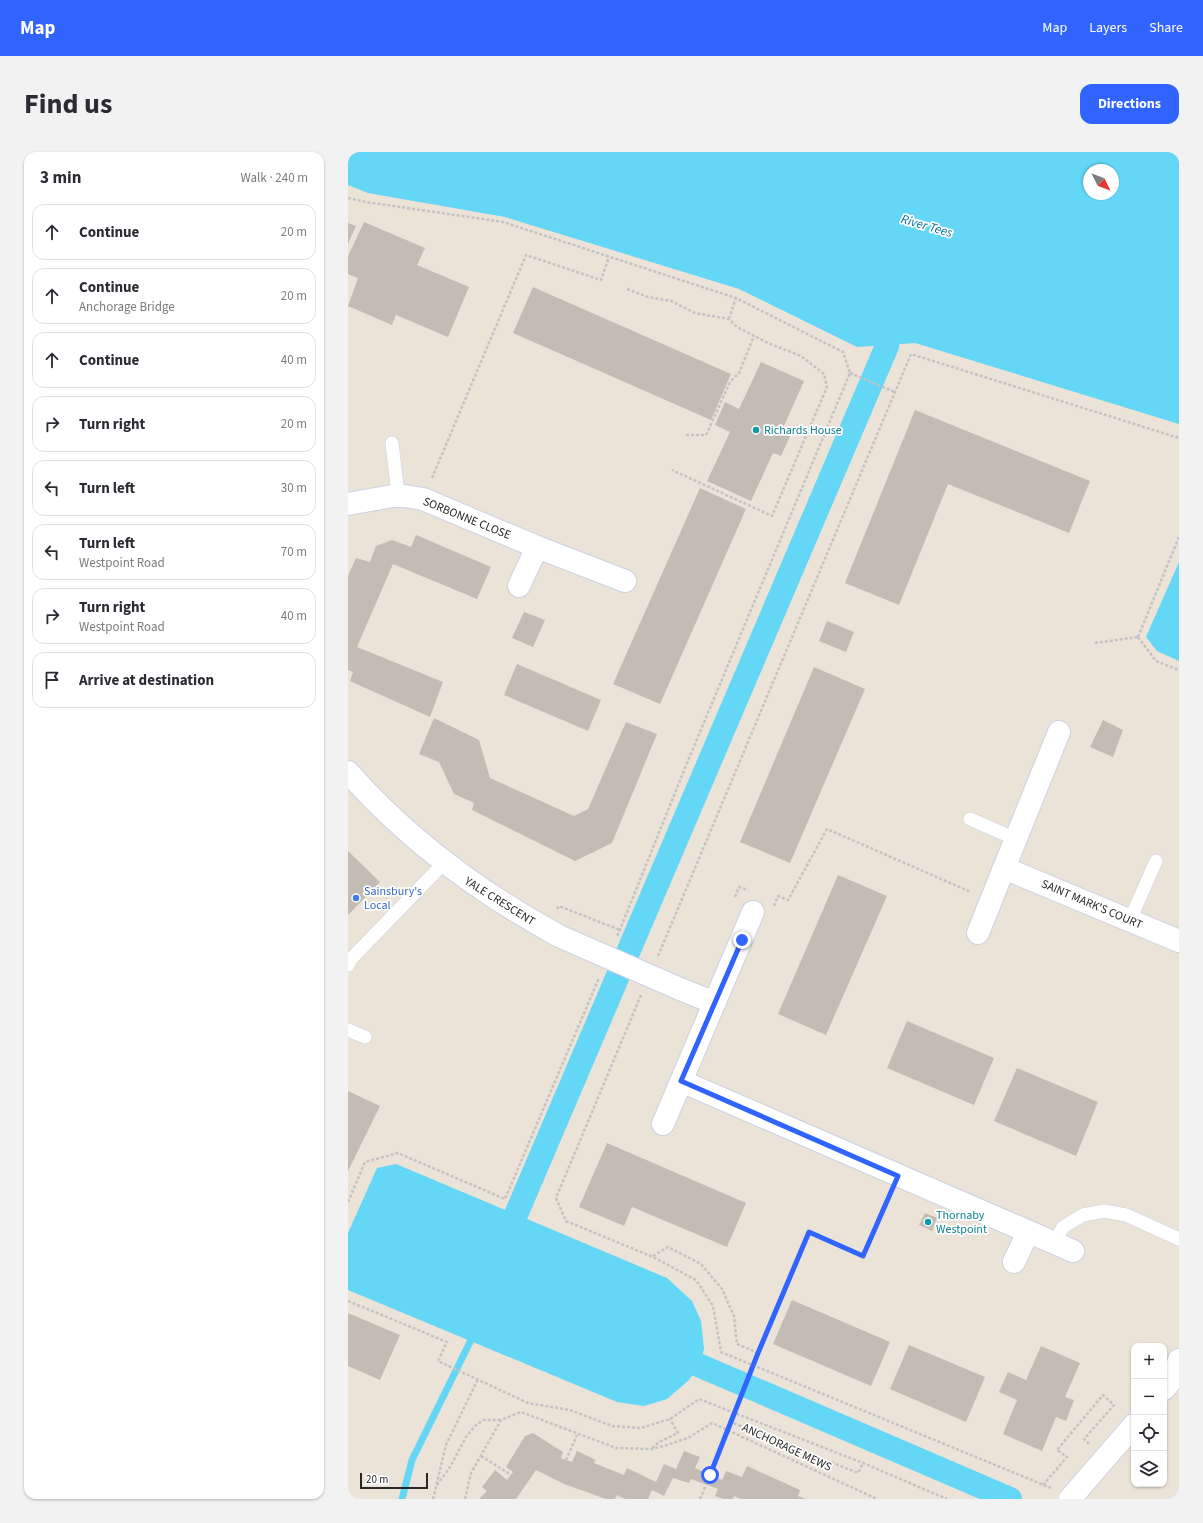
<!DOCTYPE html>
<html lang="en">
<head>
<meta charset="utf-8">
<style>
	:root { --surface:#fff; --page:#f2f2f3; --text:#2b2b33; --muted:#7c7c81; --line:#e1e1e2; --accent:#3164ff }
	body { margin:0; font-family:"Source Sans 3",sans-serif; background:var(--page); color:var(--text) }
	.controls { position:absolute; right:12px; bottom:12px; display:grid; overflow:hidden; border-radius:8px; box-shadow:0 1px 3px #0004 }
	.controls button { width:36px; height:36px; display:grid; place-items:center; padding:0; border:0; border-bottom:1px solid var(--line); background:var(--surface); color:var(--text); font:20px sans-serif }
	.compass { position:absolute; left:735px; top:12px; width:36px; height:36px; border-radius:50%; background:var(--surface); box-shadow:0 1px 3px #0004; rotate:132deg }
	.scale { position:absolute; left:12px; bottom:10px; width:68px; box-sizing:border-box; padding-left:4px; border:2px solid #282828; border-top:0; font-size:11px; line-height:14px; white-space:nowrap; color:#282828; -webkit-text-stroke:3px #fff; paint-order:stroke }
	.stop { position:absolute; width:12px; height:12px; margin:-9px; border:3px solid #3164ff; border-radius:50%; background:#fff }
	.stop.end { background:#3164ff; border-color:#fff; box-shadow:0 1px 4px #0008 }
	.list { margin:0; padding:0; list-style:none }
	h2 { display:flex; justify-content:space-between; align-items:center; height:52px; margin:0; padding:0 16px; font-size:17px }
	h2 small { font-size:13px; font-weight:400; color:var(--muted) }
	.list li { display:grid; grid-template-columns:26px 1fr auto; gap:12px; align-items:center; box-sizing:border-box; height:56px; margin:0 8px 8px; padding:0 8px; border:1px solid var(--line); border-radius:12px }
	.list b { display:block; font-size:15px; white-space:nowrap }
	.list p { margin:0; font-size:13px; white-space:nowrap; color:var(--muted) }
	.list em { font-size:13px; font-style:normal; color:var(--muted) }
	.icon { flex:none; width:22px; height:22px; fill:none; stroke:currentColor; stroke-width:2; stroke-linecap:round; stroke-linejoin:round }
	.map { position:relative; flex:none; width:831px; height:1347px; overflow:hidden; border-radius:12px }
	header { display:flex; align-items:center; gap:24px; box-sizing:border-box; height:56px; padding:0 20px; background:var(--accent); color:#fff }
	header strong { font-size:19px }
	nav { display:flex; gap:22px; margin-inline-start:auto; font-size:14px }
	.intro { display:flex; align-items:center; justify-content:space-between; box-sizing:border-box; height:96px; padding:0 24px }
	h1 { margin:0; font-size:28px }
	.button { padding:10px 18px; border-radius:12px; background:var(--accent); color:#fff; font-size:14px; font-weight:700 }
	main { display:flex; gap:24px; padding:0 24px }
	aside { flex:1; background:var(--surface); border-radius:12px; box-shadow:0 1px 3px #0004 }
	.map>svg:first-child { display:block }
	.water { fill:#63d7f5; fill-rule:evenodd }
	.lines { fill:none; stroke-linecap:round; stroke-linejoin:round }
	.stream { stroke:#63d7f5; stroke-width:7 }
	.canal { stroke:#63d7f5; stroke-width:24 }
	.building { fill:#c3bcb5 }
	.lane-casing { stroke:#cdd2e2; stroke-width:14 }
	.street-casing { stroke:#cdd2e2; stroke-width:24 }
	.secondary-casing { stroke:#cdd2e2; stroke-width:24 }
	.path { stroke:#c3c3c3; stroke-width:2.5; stroke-dasharray:3 2; stroke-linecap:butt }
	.lane { stroke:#fff; stroke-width:13 }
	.street { stroke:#fff; stroke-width:22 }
	.secondary { stroke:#fff; stroke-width:22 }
	.street-bridge-casing { stroke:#cdd2e2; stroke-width:24; stroke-linecap:butt }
	.secondary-bridge-casing { stroke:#cdd2e2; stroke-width:24; stroke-linecap:butt }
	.path-bridge { stroke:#c3c3c3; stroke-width:2.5; stroke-dasharray:3 2; stroke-linecap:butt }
	.street-bridge { stroke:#fff; stroke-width:22 }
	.secondary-bridge { stroke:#fff; stroke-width:22 }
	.route { stroke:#3164ff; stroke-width:5 }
	.culture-dot { fill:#0f9aa8; stroke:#fff; stroke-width:1.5 }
	.shop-dot { fill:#3f7fe0; stroke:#fff; stroke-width:1.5 }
	.labels { text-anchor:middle; stroke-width:3.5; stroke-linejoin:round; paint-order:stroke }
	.culture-label { font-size:12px; fill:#0d838f; stroke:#fff; text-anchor:start }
	.street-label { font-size:12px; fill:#282828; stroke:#fff }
	.shop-label { font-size:12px; fill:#366cbe; stroke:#fff; text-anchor:start }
	.water-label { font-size:13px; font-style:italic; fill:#06739e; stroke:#fff }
</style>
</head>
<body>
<header>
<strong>Map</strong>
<nav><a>Map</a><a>Layers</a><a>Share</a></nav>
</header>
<div class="intro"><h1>Find us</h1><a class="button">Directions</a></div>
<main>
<aside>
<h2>3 min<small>Walk · 240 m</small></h2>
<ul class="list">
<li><svg class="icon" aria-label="ahead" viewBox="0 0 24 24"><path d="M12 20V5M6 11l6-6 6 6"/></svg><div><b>Continue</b></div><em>20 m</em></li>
<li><svg class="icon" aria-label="ahead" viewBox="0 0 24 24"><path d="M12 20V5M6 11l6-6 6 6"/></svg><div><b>Continue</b><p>Anchorage Bridge</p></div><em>20 m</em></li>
<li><svg class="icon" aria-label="ahead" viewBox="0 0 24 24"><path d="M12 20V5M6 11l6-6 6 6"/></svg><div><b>Continue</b></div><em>40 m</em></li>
<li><svg class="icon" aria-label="right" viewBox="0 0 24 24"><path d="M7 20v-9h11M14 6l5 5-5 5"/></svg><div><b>Turn right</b></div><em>20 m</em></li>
<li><svg class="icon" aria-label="left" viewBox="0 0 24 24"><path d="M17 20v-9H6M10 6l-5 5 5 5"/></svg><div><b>Turn left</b></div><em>30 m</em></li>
<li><svg class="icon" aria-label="left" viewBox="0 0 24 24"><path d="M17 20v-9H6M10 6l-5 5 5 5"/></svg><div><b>Turn left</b><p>Westpoint Road</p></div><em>70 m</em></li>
<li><svg class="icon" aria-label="right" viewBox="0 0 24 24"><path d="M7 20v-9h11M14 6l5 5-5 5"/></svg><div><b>Turn right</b><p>Westpoint Road</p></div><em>40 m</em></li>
<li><svg class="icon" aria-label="arrive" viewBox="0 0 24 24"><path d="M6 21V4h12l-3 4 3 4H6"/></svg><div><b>Arrive at destination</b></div></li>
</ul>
</aside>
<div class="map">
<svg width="831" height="1347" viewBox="0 0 831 1347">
	<rect width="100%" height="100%" fill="#ebe2d8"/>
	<!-- water -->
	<path class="water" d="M0 0H831V272L567 191 509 195 391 137 157 65 20 41 0 33ZM741 18H765V42H741Z
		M831 410V509L809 499 798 485Z
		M48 1012 319 1126 344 1149 353 1169 356 1197 351 1213 341 1228 319 1247 296 1254 269 1250 0 1138V1081L29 1016Z"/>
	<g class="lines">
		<!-- stream -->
		<path class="stream" d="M54 1347 64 1308 122 1190 125 1180"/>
		<!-- canal -->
		<path class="canal" d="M155 1093 539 194 545 161
			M320 1200 662 1347"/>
	</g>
	<!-- building -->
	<path class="building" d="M16 70 77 96 69 113 121 135 100 185 48 163 44 173 0 154 10 126 0 122V104Z
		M0 71 8 74 0 92Z
		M185 135 383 222 363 268 165 181Z
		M413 210 456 229 435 276 444 280 433 304 425 301 403 349 359 329 382 280 367 273 377 250 391 257Z
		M567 258 742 329 721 381 600 332 551 453 497 431Z
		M352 336 398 357 312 552 265 532Z
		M68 383 143 415 129 447 45 412 9 495 95 530 82 565 2 529 5 520 0 518V424L8 406 22 410 28 394 44 388 63 395Z
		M176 460 197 468 185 495 164 486Z
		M479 469 506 480 498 500 471 489Z
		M169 512 253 548 240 579 156 543Z
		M466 515 517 537 442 711 392 690Z
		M86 566 131 588 142 626 226 664 240 657 278 570 309 582 264 691 227 709 124 658 126 651 106 642 91 610 71 602Z
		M755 568 775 578 765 605 742 595Z
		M0 699 32 730 0 763Z
		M490 723 539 744 478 883 430 862Z
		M559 869 646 906 626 953 539 916Z
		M669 916 750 950 728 1004 646 969Z
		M0 939 32 954 0 1019Z
		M259 991 398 1051 379 1095 284 1055 276 1074 231 1055Z
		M577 1061 589 1066 584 1079 571 1073Z
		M444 1148 542 1190 523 1234 425 1192Z
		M0 1161 52 1183 32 1228 0 1214Z
		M561 1193 637 1225 618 1270 542 1237Z
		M693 1194 732 1211 717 1245 726 1248 718 1269 708 1265 694 1299 655 1282 669 1248 651 1240 660 1220 678 1228Z
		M185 1281 215 1300 213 1306 224 1310 229 1299 248 1308 246 1311 276 1323 279 1316 308 1330 316 1312 328 1317 336 1299 352 1305 347 1316 374 1328 378 1319 394 1325 399 1314 452 1338 450 1344 458 1347H393L386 1344 385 1347H375L367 1344 370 1337 343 1327 341 1331 325 1326 316 1344 304 1338 300 1347H277L269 1343 267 1347H258L216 1332 188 1318 168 1347H131L139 1339 134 1335 147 1318 159 1328 165 1320 158 1315 177 1284Z"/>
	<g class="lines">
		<defs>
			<path id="lane" d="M44 291 50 343
				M622 667 668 687
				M782 768 808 709
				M0 813 3 807 96 711
				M0 878 17 885
				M706 1091 715 1075 735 1063 756 1059 778 1063 831 1087"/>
			<path id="street" d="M0 352 50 343 75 347 189 395 277 429
				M171 434 189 395
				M711 580 656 716 831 789
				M0 620C60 688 132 741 211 784
				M630 781 656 716
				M332 837 367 851
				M333 929 725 1099
				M315 972 405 760
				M666 1110 680 1080"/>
			<path id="secondary" d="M816 1237 826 1225 831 1208
				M746 1319 786 1273"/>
		</defs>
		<!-- lane casing -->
		<use href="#lane" class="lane-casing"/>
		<!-- street casing -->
		<use href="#street" class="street-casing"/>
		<!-- secondary casing -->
		<use href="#secondary" class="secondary-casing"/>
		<!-- path -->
		<path class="path" d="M0 46 18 50 155 70 388 146 495 200 502 221 339 611 269 785
			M279 137 300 145 323 149 347 161 381 167 389 175 420 191 453 204 476 222 479 235 424 364 324 318
			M381 167 388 146
			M502 221 547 240
			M338 283H358L382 230 391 221 406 184
			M84 326 178 103 253 128 261 105
			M790 485 831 385
			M790 485 808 509 831 518
			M747 491 790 485
			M387 745 391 735 400 738
			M426 754 430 744 440 748 479 677 623 740
			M209 757 211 754 272 778
			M310 804 563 202 831 286
			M293 843 208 1046 218 1069 305 1105 348 1128 365 1154 373 1200 703 1336
			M0 1050 17 1010 50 1001 157 1047 251 826
			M305 1104 320 1095 353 1112 374 1137 386 1164 389 1192 410 1201 461 1080 515 1104 542 1043
			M0 1149 99 1190 90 1209 180 1251 222 1258 264 1274 293 1276 322 1267 351 1247 515 1311 599 1347
			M304 1296 311 1290 330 1281 322 1267
			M133 1304 163 1323
			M218 1308 229 1283
			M362 1323 383 1270 510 1321 515 1311
			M89 1333 102 1315 118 1285 127 1274 135 1268H153
			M695 1333 719 1305 709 1298 755 1243 766 1253 736 1287 741 1292
			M85 1347 98 1293 130 1227
			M117 1347 123 1321 153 1268 173 1260 268 1296 304 1297 319 1293 340 1286 364 1271 529 1347
			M352 1347 358 1333"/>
		<!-- lane -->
		<use href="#lane" class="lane"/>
		<!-- street -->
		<use href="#street" class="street"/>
		<!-- secondary -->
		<use href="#secondary" class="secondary"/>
		<defs>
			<path id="street-bridge" d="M211 784 332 837"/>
			<path id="secondary-bridge" d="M722 1347 746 1319"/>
		</defs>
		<!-- street-bridge casing -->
		<use href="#street-bridge" class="street-bridge-casing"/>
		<!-- secondary-bridge casing -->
		<use href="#secondary-bridge" class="secondary-bridge-casing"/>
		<!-- path-bridge -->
		<path class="path-bridge" d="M383 1270 410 1201"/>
		<!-- street-bridge -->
		<use href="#street-bridge" class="street-bridge"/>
		<!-- secondary-bridge -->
		<use href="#secondary-bridge" class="secondary-bridge"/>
	</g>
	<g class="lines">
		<!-- route -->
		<path class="route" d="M362 1323 410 1201 461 1080 515 1104 550 1024 333 929 394 788"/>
	</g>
	<!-- markers -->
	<g class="culture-dot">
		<circle cx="408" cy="278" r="4"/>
		<circle cx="580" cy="1070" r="4"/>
	</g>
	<circle class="shop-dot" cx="8" cy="746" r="4"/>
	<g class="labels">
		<!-- culture labels -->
		<g class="culture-label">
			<text x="416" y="282">Richards House</text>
			<text x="588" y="1067">Thornaby<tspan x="588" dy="14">Westpoint</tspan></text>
		</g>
		<!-- street labels -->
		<g class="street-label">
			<text transform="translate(119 366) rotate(22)" y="4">SORBONNE CLOSE</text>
			<text transform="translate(152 749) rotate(32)" y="4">YALE CRESCENT</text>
			<text transform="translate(744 752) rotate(23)" y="4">SAINT MARK'S COURT</text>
			<text transform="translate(439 1295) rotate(25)" y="4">ANCHORAGE MEWS</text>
		</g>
		<!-- shop labels -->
		<g class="shop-label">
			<text x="16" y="743">Sainsbury's<tspan x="16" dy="14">Local</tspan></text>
		</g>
		<!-- water labels -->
		<g class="water-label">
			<text transform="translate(579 73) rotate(16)" y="5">River Tees</text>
		</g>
	</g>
</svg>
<div class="controls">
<button>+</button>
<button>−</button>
<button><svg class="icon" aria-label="locate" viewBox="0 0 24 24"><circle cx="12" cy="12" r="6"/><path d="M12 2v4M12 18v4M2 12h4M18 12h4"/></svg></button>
<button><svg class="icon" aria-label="layers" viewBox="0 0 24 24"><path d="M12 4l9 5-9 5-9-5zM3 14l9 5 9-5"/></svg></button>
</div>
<svg class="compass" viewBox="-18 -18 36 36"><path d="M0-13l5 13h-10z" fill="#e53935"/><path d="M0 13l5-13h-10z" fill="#7c7c81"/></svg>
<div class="scale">20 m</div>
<div class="stop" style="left:362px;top:1323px"></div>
<div class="stop end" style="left:394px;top:788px"></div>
</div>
</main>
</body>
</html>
